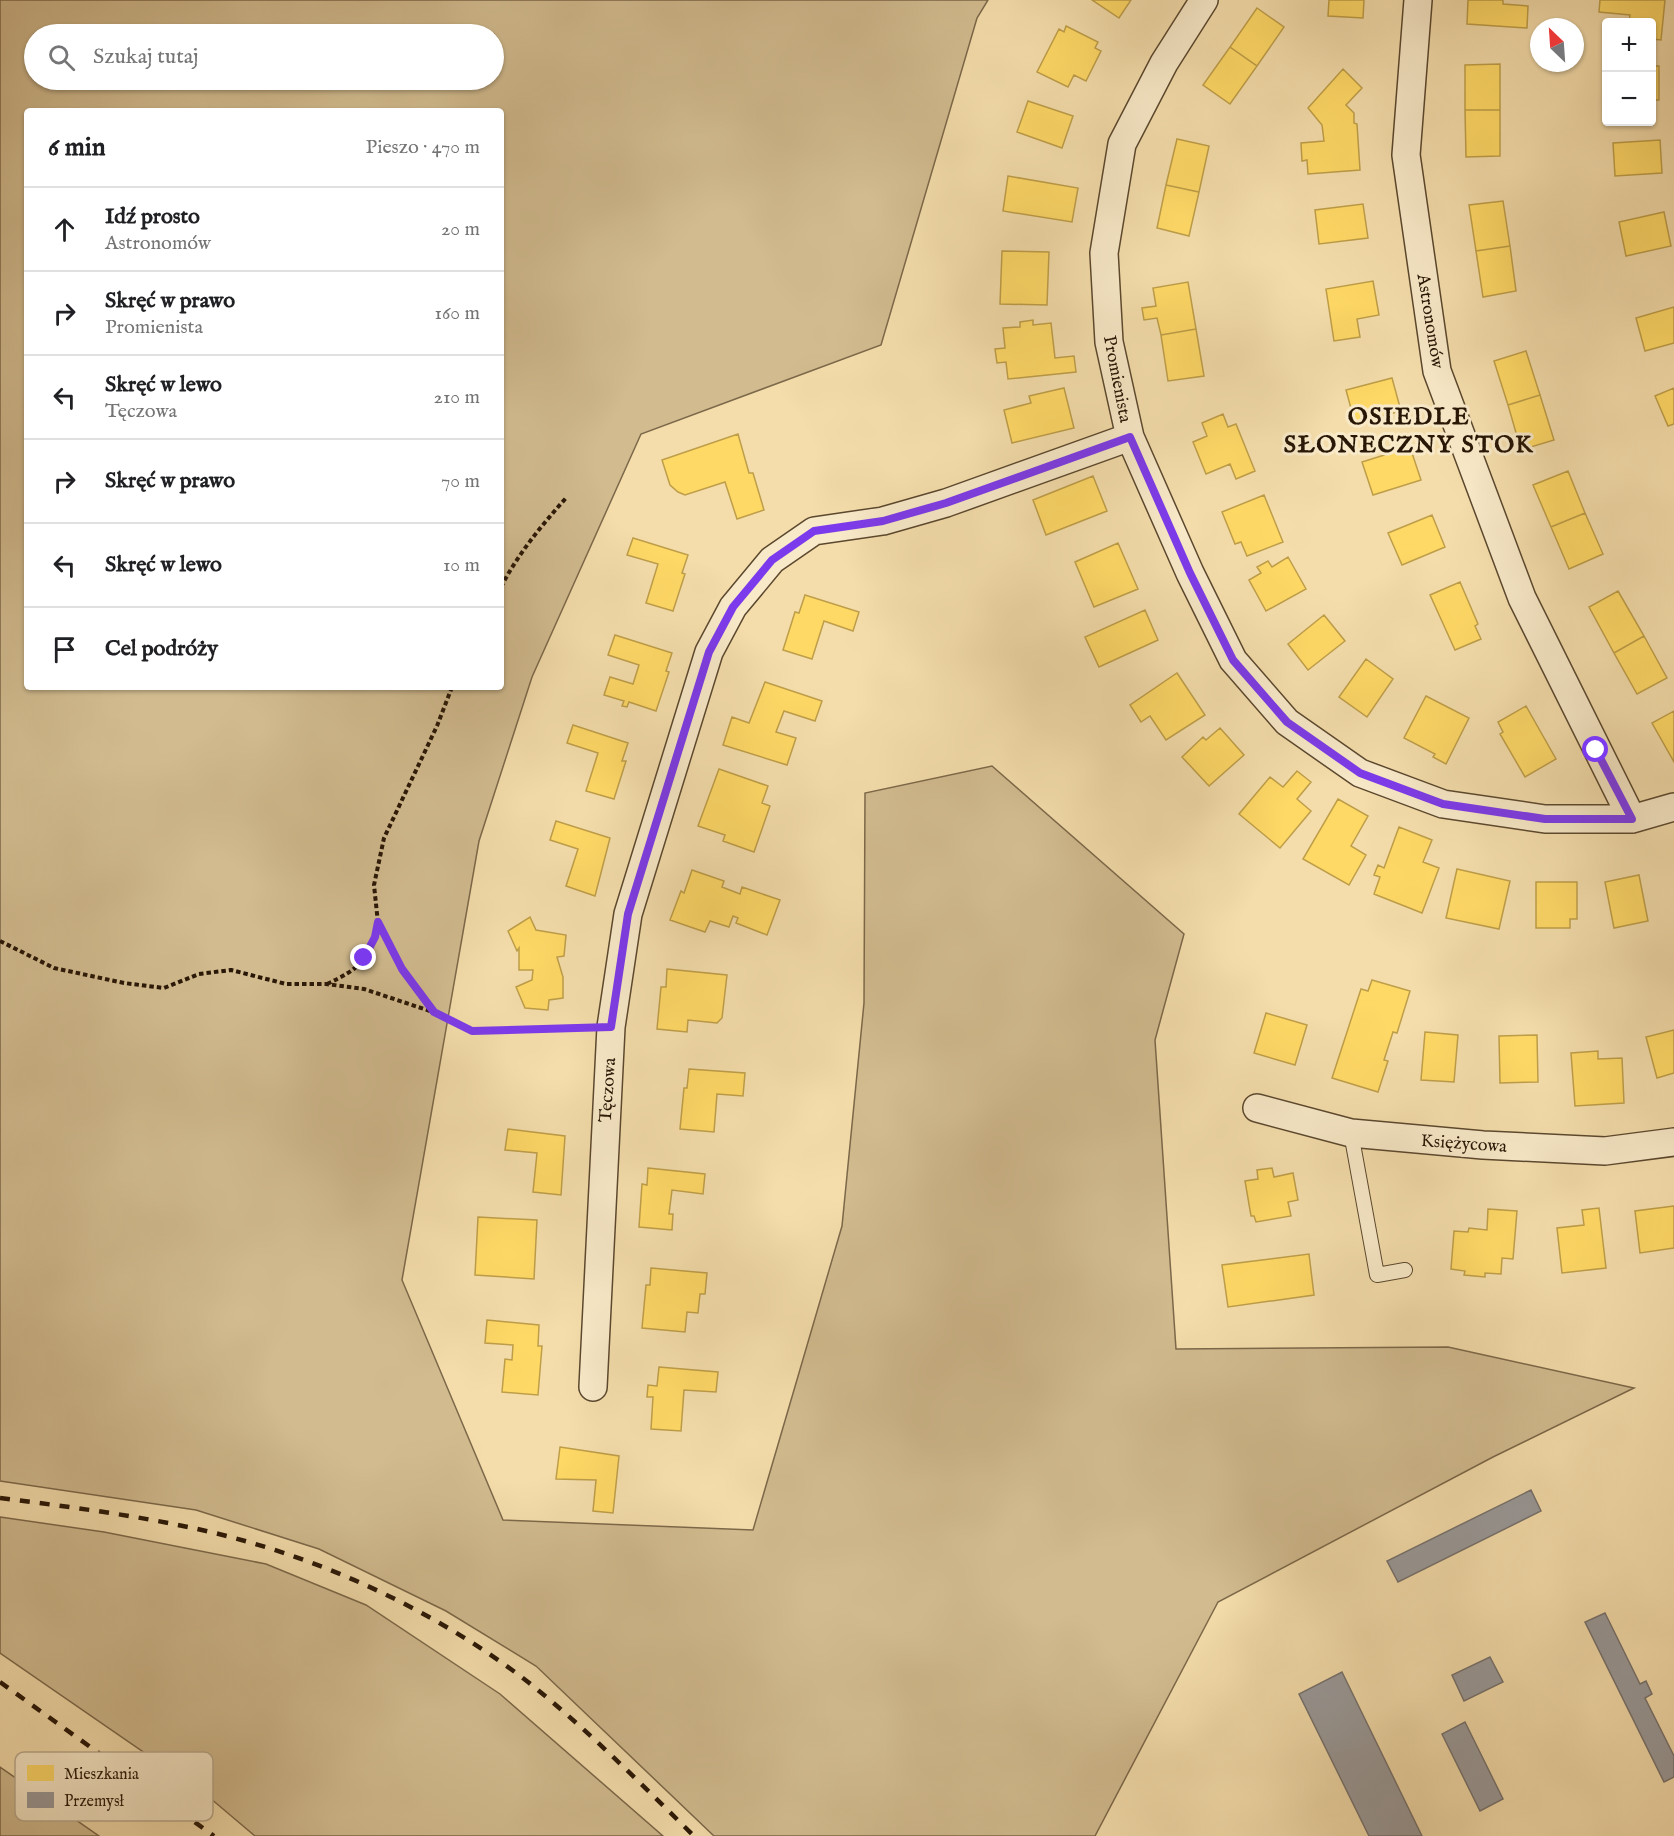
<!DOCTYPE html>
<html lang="pl">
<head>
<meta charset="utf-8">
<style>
	:root { --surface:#fff; --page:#f6f6f6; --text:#202124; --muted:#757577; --line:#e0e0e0 }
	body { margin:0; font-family:"IM FELL English",serif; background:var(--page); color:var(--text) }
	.controls { position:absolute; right:18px; top:18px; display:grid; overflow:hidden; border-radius:6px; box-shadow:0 2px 4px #0004 }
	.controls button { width:54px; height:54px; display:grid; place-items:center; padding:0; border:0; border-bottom:2px solid var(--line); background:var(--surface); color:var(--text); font:30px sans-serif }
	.compass { position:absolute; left:1530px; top:18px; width:54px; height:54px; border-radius:50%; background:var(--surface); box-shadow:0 2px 4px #0004; rotate:335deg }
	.stop { position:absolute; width:18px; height:18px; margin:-14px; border:4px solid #7c3aed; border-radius:50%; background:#fff }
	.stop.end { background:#7c3aed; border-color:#fff; box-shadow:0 2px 6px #0008 }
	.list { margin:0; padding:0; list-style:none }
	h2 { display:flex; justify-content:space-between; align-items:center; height:78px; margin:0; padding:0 24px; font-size:26px }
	h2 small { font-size:20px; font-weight:400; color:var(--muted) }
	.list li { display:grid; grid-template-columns:39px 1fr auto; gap:18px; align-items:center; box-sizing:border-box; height:84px; padding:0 24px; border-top:2px solid var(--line) }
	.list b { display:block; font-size:22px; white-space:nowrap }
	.list p { margin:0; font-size:20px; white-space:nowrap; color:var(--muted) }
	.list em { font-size:20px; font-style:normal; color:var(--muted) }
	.icon { flex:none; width:33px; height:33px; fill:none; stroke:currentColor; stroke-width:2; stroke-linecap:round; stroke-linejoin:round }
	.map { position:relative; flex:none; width:1674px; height:1836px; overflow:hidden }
	.search { position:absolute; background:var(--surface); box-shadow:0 2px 4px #0004; left:24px; top:24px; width:480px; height:66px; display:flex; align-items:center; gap:15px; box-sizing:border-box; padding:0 21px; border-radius:33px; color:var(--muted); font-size:22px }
	.panel { position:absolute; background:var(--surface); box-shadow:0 2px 4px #0004; left:24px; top:108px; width:480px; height:582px; border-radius:6px }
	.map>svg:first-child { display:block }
	.green { fill:#d1bb8f; stroke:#7c684a; stroke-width:1.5; fill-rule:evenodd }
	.homes { fill:#ffd966; stroke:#be9e49; stroke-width:1.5 }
	.industry { fill:#999; stroke:#77726d; stroke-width:1.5 }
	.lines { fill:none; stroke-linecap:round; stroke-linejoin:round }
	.service-casing { stroke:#5b482f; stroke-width:16 }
	.minor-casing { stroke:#5b482f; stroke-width:30 }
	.path { stroke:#281606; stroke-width:4; stroke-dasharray:4.5 3; stroke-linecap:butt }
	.service { stroke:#f8e9c8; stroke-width:14 }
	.minor { stroke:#f8e9c8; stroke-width:27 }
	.rail { stroke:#281606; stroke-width:4.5; stroke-dasharray:10 10; stroke-linecap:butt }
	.route { stroke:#7c3aed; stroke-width:8 }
	.labels { text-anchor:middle; stroke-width:6; stroke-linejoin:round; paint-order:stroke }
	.street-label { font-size:18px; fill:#281606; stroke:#f8e9c8 }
	.district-label { font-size:24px; font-weight:bold; letter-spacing:1.5px; fill:#281606; stroke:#f8e9c8 }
	.key { fill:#f8e9c8; stroke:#baaa8e; stroke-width:1.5 }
	.key-label { font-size:16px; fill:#281606 }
</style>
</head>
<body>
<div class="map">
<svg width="1674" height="1836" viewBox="0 0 1674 1836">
	<rect width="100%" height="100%" fill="#f4ddab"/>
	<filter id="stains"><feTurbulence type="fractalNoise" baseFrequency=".00333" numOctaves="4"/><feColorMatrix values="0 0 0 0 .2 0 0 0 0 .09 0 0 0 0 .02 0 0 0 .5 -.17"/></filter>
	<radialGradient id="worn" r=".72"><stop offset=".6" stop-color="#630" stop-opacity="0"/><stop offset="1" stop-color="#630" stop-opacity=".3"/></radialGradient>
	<!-- green -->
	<path class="green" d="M0 0H988L977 18 881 345 641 434 532 677 479 841 402 1280 503 1520 753 1530 842 1226 864 1003 865 793 992 766 1184 934 1155 1040 1176 1349 1448 1347 1634 1388 1493 1457 1218 1602 1095 1836H714L536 1666 446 1611 319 1549 196 1510 0 1481ZM494 34V80H34V34ZM27 111H501V687H27Z
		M0 1517 104 1532 266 1564 366 1605 500 1694 663 1836H255L210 1798 0 1653Z
		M0 1767 99 1836H0Z"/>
	<!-- homes -->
	<path class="homes" d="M1092 0H1131L1119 18Z
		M1329 0H1364L1363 18 1328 16Z
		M1468 0H1503V4L1528 6 1527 28 1467 24Z
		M1600 0H1665L1661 40 1652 39V22H1629L1630 15 1599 12Z
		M1257 8 1284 27 1257 66 1230 47Z
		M1066 26 1098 42 1095 48 1101 51 1086 81 1074 75 1068 87 1037 72 1059 29 1064 32Z
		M1230 47 1257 66 1230 104 1203 85Z
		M1500 64V110H1465V65Z
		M1652 66H1659V100H1652Z
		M1343 69 1362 88 1346 105 1354 113V123L1357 124 1360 170 1308 174 1307 160 1302 161 1301 143 1324 141 1322 125 1308 108Z
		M1028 101 1073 116 1062 148 1017 132Z
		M1465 110H1500V156L1466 157Z
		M1177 139 1209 146 1199 192 1166 185Z
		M1660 140 1662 173 1615 176 1613 143Z
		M1008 176 1078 188 1072 222 1003 211Z
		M1166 185 1199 192 1189 236 1157 228Z
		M1503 201 1510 246 1476 251 1469 205Z
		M1363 204 1368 238 1319 244 1315 210Z
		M1664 212 1671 246 1626 256 1619 222Z
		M1510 246 1516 291 1483 297 1476 251Z
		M1002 251 1049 252 1047 305 1000 304Z
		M1373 281 1379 315 1357 319 1360 337 1334 341 1326 289Z
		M1188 282 1196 329 1161 335 1157 318 1144 320 1142 308 1156 306 1153 288Z
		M1674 307V343L1645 351 1636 318Z
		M1033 320V325L1051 323 1055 358 1074 356 1076 372 1008 379 1006 362 997 363 995 349 1005 348 1003 328 1020 327V322Z
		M1196 329 1204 376 1168 381 1161 335Z
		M1526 351 1540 395 1508 405 1494 361Z
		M1392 378 1401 411 1355 423 1346 390Z
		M1064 388 1074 428 1012 443 1004 410 1031 403 1029 396Z
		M1674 388V424L1668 426 1655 396Z
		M1540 395 1554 440 1521 450 1508 405Z
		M1223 414 1228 427 1236 424 1255 471 1236 479 1230 464 1206 474 1193 442 1207 436 1202 423Z
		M738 434 749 473H753L764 510 737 519 725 482 685 495 678 492 670 485 662 460Z
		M1410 447 1421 480 1373 495 1362 462Z
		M1568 471 1585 513 1551 527 1533 485Z
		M1093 476 1107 511 1046 535 1033 500Z
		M1264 495 1283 542 1247 556 1241 542 1235 544 1222 512Z
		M1585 513 1603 554 1569 569 1551 527Z
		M1432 515 1445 547 1402 565 1388 533Z
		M633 538 688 555 682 573 685 574 673 611 646 603 658 564 627 555Z
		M1118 543 1138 589 1094 607 1075 562Z
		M1288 557 1306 589 1266 611 1249 580 1261 573 1257 567 1268 561 1272 567Z
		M1460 582 1478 624 1475 626 1481 639 1455 650 1430 595Z
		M1618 591 1644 636 1614 653 1589 607Z
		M805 595 859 612 853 631 824 621 812 659 783 650 795 612 799 613Z
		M1145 610 1158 640 1099 667 1085 637Z
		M1324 615 1345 641 1308 670 1288 644Z
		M615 635 672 653 666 671 669 672 656 711 629 702 627 707 622 706 624 701 604 695 610 677 633 684 639 665 608 655Z
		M1644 636 1667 678 1637 694 1614 653Z
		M1366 659 1393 679 1367 717 1339 697Z
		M1177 673 1205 715 1166 740 1150 716 1141 722 1130 705Z
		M765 682 822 701 815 721 784 711 776 732 796 738 787 765 723 745 732 717 749 723Z
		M1426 696 1469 718 1446 764 1433 757 1435 754 1404 738Z
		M1526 706 1556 759 1525 777 1500 734 1503 732 1498 722Z
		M1674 711V762L1652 723Z
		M573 725 628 743 622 761H626L614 799 586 791 598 753 567 743Z
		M1220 728 1244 755 1209 786 1182 757 1203 737 1206 740Z
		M719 769 768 786 762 803 770 806 754 852 723 841 725 835 698 826Z
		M1297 771 1311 782 1297 799 1311 811 1280 848 1239 814 1270 777 1283 787Z
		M1338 799 1368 816 1351 846 1366 855 1349 885 1303 859Z
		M556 821 610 838 595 896 566 886 578 849 550 840Z
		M1399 827 1432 840 1423 862 1439 868 1422 913 1374 894 1380 877 1374 875 1378 865 1384 868Z
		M1457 869 1510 881 1499 929 1446 918Z
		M692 870 724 881 722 887 740 894 742 887 780 900 767 935 736 923 738 918 733 916 729 927 710 921 705 932 670 920 681 891 684 893Z
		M1639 875 1648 921 1614 928 1605 882Z
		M1536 882H1577V919H1570V928H1536Z
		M530 917 536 930 566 935 564 956 557 957 563 977V998L549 1000 548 1010 525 1008 516 987 532 980 533 970H519V948L517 951 508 931Z
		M667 969 727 975 722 1018 717 1023 688 1020 687 1032 657 1029 661 987H666Z
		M1372 980 1410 991 1397 1033 1393 1032 1384 1060 1388 1061 1378 1092 1332 1078 1361 989 1368 991Z
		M1266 1013 1307 1025 1295 1065 1254 1053Z
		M1674 1030V1073L1657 1078 1646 1037Z
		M1425 1032 1458 1035 1454 1082 1421 1080Z
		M1537 1035 1538 1082 1500 1083 1499 1036Z
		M1598 1051V1059L1622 1058 1624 1103 1575 1106 1571 1053Z
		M689 1069 745 1073 743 1096 717 1094 714 1132 680 1129 684 1088H687Z
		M508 1129 565 1136 561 1195 533 1192 537 1153 505 1150Z
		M648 1168 705 1174 703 1194 672 1190 669 1214H673L672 1230 639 1227 642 1184 647 1185Z
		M1272 1168 1274 1177 1293 1173 1298 1200 1288 1202 1291 1216 1256 1222 1254 1216H1251L1245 1181 1258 1179 1257 1170Z
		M1674 1206V1248L1640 1253 1635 1211Z
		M1599 1208 1606 1268 1562 1273 1557 1228 1584 1225 1582 1210Z
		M1488 1209 1517 1211 1513 1259 1502 1258 1501 1274 1485 1273V1277L1464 1275 1465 1271 1451 1269 1454 1231 1468 1232 1469 1228 1487 1230Z
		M478 1217 537 1220 534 1279 475 1275Z
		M1309 1254 1314 1295 1228 1307 1222 1265Z
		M651 1268 707 1273 705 1294H700L698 1313 687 1312 685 1332 642 1328 646 1285H650Z
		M487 1320 539 1325 538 1346H542L538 1395 502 1392 505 1359 512 1360 513 1345 485 1343Z
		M659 1367 718 1372 716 1392 684 1390 681 1431 651 1429 653 1397H647L648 1385 657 1386Z
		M560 1447 619 1456 613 1513 593 1511 596 1480 556 1479Z"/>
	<!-- industry -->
	<path class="industry" d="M1531 1490 1541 1511 1398 1582 1387 1561Z
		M1605 1613 1640 1684 1646 1681 1652 1694 1645 1698 1674 1756V1777L1664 1782 1585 1622Z
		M1490 1657 1503 1682 1464 1701 1452 1675Z
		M1342 1672 1422 1836H1369L1299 1694Z
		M1465 1722 1503 1799 1480 1811 1442 1734Z"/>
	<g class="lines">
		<defs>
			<path id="service" d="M1351 1133 1377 1275 1405 1270"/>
			<path id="minor" d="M1204 0 1164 63 1122 144 1104 253 1109 342 1130 437 1190 573 1233 660 1287 722 1360 773 1443 804 1545 819H1632L1674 807
				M1418 0 1406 155 1437 371 1522 598 1632 819
				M1257 1108 1351 1133 1483 1145 1605 1151 1674 1142
				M593 1387 611 1027 628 914 709 652 733 607 772 560 814 531 883 521 946 503 1130 437"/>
		</defs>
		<!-- service casing -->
		<use href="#service" class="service-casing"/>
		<!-- minor casing -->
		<use href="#minor" class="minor-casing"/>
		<!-- path -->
		<path class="path" d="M501 587C518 554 541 526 566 498
			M452 687 437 726 384 838 374 885 378 923 402 969 433 1013 472 1031 584 1028
			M0 941 54 968 124 983 164 988 199 974 231 970 286 984H326L364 989 433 1012
			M327 984C359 969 371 959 378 923"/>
		<!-- service -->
		<use href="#service" class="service"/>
		<!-- minor -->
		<use href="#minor" class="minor"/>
		<!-- rail -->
		<path class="rail" d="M0 1498C63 1506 126 1514 188 1527 309 1552 431 1607 528 1682 587 1729 640 1783 694 1836
			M0 1682 214 1836"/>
	</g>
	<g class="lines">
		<!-- route -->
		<path class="route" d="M364 958 375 937 378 922 402 969 434 1012 472 1031 611 1027 628 914 709 652 733 607 772 560 814 531 883 521 946 503 1130 437 1190 573 1233 660 1287 722 1360 773 1443 804 1545 819H1632L1596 750"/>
	</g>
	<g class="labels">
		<!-- street labels -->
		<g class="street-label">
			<text transform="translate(1431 321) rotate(81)" y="6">Astronomów</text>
			<text transform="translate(1118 379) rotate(79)" y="6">Promienista</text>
			<text transform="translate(607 1090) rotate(-86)" y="6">Tęczowa</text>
			<text transform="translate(1464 1143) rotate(4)" y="6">Księżycowa</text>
		</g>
		<!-- district labels -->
		<g class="district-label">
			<text x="1409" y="424">OSIEDLE<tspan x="1409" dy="28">SŁONECZNY STOK</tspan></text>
		</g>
	</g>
	<!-- legend -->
	<rect x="15" y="1752" width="198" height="69" rx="9" class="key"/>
	<rect x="27" y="1765" width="27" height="16" fill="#ffd966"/>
	<rect x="27" y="1792" width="27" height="16" fill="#999"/>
	<g class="key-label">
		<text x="64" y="1779">Mieszkania</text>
		<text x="64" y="1806">Przemysł</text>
	</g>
	<rect width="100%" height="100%" filter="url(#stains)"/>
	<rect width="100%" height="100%" fill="url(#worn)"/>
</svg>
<div class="controls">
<button>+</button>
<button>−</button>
</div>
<svg class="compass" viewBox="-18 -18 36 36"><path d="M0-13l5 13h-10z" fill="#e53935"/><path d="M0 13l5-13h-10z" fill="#757577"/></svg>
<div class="stop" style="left:1596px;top:750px"></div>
<div class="stop end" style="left:364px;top:958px"></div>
<div class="search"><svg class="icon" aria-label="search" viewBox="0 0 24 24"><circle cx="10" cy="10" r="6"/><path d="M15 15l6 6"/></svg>Szukaj tutaj</div>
<section class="panel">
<h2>6 min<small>Pieszo · 470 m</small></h2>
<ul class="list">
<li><svg class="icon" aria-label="ahead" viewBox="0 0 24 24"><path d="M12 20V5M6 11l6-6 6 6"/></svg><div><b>Idź prosto</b><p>Astronomów</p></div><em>20 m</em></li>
<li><svg class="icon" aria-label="right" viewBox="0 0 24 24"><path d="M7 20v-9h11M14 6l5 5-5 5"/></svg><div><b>Skręć w prawo</b><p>Promienista</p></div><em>160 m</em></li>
<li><svg class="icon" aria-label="left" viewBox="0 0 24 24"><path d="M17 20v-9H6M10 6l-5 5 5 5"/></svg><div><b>Skręć w lewo</b><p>Tęczowa</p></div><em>210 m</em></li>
<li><svg class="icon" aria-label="right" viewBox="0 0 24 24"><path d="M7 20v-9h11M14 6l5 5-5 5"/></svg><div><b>Skręć w prawo</b></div><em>70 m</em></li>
<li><svg class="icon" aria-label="left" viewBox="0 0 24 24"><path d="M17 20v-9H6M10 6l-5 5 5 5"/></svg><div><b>Skręć w lewo</b></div><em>10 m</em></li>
<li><svg class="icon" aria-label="arrive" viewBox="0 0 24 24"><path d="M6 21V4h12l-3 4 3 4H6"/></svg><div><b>Cel podróży</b></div></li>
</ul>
</section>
</div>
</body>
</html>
